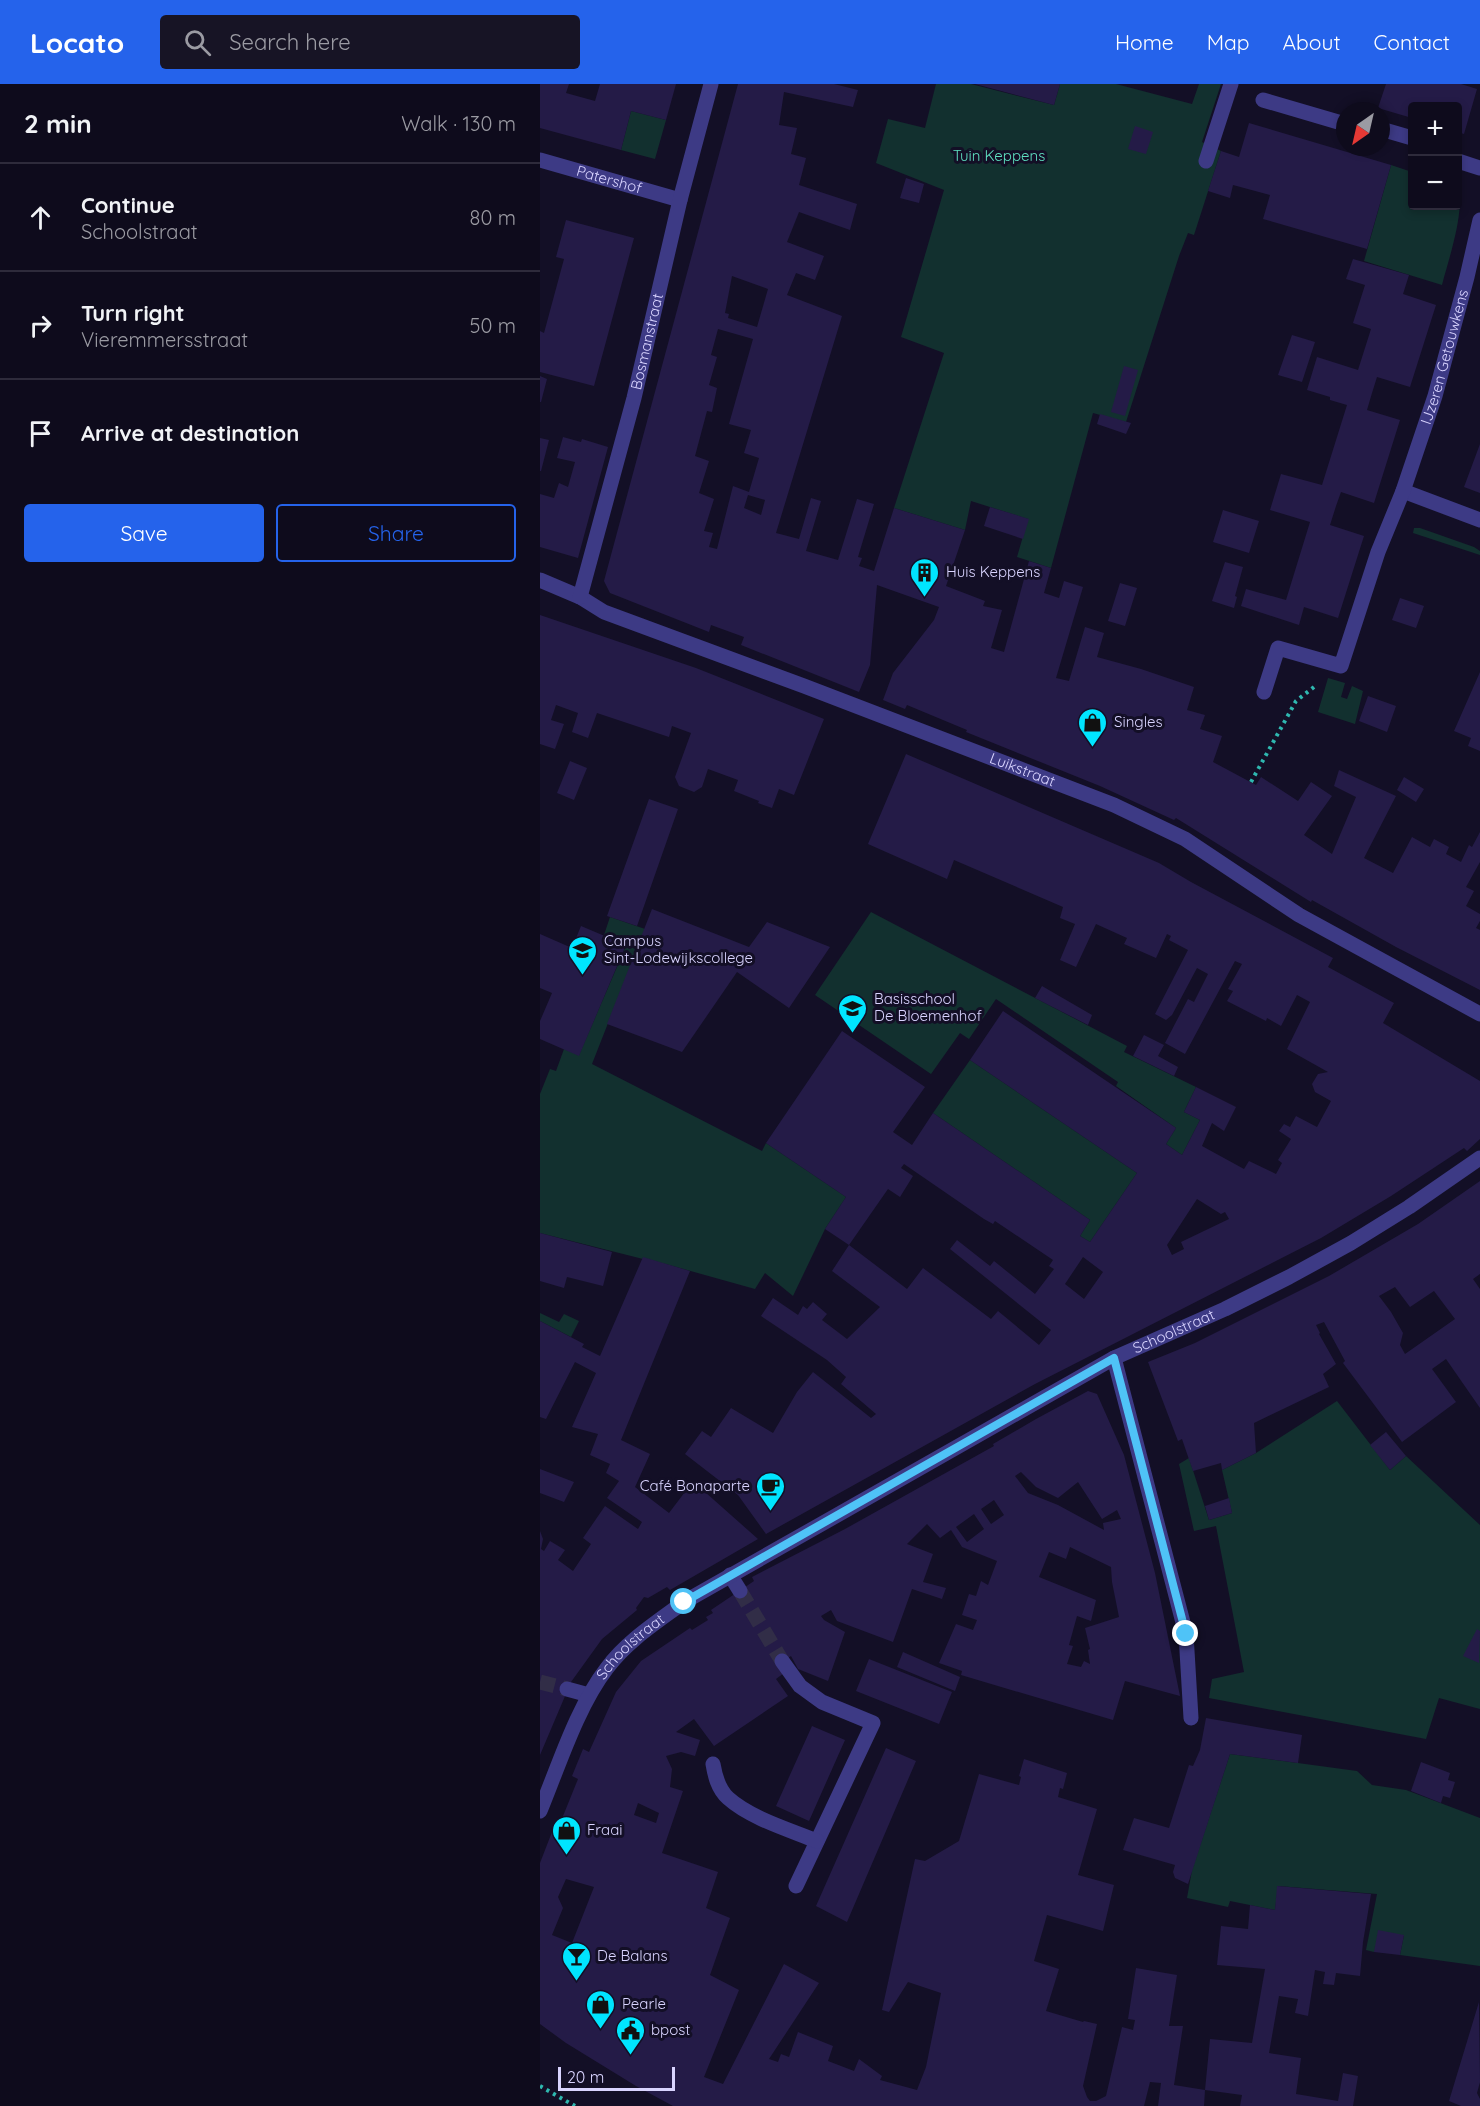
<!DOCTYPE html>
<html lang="en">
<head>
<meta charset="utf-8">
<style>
	:root { --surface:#0e0b1c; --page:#171425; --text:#f1f3f6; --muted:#9b9ba3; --line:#2e2b3b; --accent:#2563eb }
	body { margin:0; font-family:Quicksand,sans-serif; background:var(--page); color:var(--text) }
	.controls { position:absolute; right:18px; top:18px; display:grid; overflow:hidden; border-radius:6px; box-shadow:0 3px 9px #0003 }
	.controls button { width:54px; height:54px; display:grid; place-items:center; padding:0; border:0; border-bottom:2px solid var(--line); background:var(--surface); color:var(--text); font:30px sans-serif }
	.compass { position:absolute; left:796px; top:18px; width:54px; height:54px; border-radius:50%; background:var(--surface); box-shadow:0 3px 9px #0003; rotate:214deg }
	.scale { position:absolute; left:18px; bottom:15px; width:117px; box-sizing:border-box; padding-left:6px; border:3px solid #d9d4ff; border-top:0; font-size:16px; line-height:21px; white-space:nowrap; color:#d9d4ff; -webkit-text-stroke:4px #130f26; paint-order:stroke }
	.stop { position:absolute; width:18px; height:18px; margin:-14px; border:4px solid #4fc3f7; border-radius:50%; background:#fff }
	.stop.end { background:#4fc3f7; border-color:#fff; box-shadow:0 2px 6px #0008 }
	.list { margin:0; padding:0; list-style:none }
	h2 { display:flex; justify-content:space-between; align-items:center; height:78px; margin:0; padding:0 24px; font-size:26px }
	h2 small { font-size:20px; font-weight:400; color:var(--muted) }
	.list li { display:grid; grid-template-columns:39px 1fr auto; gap:18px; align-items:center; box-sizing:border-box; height:108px; padding:0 24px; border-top:2px solid var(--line) }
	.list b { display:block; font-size:22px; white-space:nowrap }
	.list p { margin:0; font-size:20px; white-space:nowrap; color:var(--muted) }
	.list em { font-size:20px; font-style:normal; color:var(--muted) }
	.actions { display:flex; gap:12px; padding:18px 24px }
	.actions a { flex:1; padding:14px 0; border:2px solid var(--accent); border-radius:6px; text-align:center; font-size:21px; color:var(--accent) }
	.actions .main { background:var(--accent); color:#fff }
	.icon { flex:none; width:33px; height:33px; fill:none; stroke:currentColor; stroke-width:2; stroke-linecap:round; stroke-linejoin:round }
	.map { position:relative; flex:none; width:940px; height:2022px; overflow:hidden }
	header { display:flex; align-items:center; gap:36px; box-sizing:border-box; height:84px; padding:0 30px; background:var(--accent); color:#fff }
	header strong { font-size:28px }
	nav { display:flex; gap:33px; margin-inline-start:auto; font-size:21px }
	.search { width:420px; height:54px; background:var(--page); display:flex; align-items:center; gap:15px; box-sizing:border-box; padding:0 21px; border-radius:6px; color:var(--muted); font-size:22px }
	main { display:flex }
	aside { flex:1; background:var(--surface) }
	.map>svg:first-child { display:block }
	.green { fill:#12302f }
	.building { fill:#241b47; fill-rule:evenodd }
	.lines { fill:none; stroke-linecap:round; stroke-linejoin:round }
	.minor-tunnel { stroke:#312d47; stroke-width:15; stroke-dasharray:15 8; stroke-linecap:butt }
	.path { stroke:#2fb8b0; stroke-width:4; stroke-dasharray:3 4.5; stroke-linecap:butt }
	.minor { stroke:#3d3a85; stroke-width:15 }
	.route { stroke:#4fc3f7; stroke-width:8 }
	.labels { text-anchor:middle; stroke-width:6; stroke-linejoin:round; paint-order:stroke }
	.park-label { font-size:15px; fill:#5fe0c0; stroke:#130f26 }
	.street-label { font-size:15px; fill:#d9d4ff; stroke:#130f26 }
	.poi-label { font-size:15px; fill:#d9d4ff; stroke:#130f26; text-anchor:start }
</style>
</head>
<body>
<header>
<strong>Locato</strong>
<div class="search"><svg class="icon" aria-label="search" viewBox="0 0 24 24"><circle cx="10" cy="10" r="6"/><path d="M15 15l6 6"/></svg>Search here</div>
<nav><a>Home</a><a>Map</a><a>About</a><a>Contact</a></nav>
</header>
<main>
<aside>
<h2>2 min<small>Walk · 130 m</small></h2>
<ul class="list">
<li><svg class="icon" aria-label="ahead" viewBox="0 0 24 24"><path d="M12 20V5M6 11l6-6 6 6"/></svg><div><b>Continue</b><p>Schoolstraat</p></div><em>80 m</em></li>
<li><svg class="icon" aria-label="right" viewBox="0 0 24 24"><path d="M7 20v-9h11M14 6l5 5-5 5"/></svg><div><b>Turn right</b><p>Vieremmersstraat</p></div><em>50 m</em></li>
<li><svg class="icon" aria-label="arrive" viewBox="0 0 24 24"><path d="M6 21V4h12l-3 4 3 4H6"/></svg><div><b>Arrive at destination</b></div></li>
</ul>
<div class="actions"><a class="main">Save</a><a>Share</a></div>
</aside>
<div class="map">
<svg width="940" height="2022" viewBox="0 0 940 2022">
	<rect width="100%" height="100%" fill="#130f26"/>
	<!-- green -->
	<path class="green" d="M396 0H431L514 21 520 0H576L652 20 659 0H681L662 58 681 67 654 151 648 149 639 172 586 338 553 329 511 484 477 473 488 435 431 417 425 446 354 424 404 269 361 253 404 106 336 79 348 35 385 44Z
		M91 27 126 36 115 75 81 66Z
		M851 81 872 88V122H918V110C925 127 907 181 902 201L824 177Z
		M874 444H880L934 463 940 467V471L873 449Z
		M788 594 805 599 801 613 807 615 812 602 823 607 815 640 778 628Z
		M331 828 587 962 584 968 656 1003 644 1028 660 1036 642 1071 626 1060 636 1044 576 1002 578 998 456 915 429 955 420 949 391 990 275 911Z
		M70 833 105 845 52 980 222 1067 226 1059 306 1113 285 1145 253 1212 225 1189 215 1205 104 1174 103 1175 0 1149V1010L10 985 16 987 24 965 39 971 86 862 64 851Z
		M430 976 597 1089 550 1158 540 1152 550 1136 393 1029Z
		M0 1229 19 1238 24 1230 39 1237 31 1253 0 1237Z
		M797 1317 850 1386 866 1372 940 1441V1625L899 1614 886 1655 669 1614 672 1595 704 1588 676 1442 654 1447 639 1380 649 1374 669 1436 692 1429 682 1386 716 1369Z
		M690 1670 817 1687 832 1701 866 1706 940 1734V1882L860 1871 864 1851 834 1868 826 1866 837 1810 738 1802 735 1826 690 1817 688 1823 647 1814 652 1786Z"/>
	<!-- building -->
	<path class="building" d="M0 0H29L26 9 55 17 60 0H136L126 36 91 27 81 66 0 44Z
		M198 0H294L318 6 313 23 244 8 239 41 257 44 251 70 266 74 259 101 317 120 310 146 259 128 247 158 284 172 275 196 256 189 247 211 302 232 236 449 259 455 271 414 281 417 266 467 298 476 317 415 334 420 318 473 322 474 319 482 334 487 354 424 425 446 406 502 445 517 443 522 462 526 451 564 464 568 489 477 511 484 504 509 519 514 524 497 543 503 516 594 529 597 545 543 564 549 557 573 601 585 654 603 647 626 665 631 660 645 682 652 673 678 716 701 721 693 758 717 771 698 792 712 764 751 792 770 816 713 794 702 799 686 856 712 824 774 853 789 872 753 890 763 894 755 909 763 906 770 921 778 929 761 932 763 940 748V778L926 803 934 807 926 822 940 830V837L936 844 940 846V906L856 863 772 816 771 818 636 734 634 736 560 702 426 648 427 646 367 621 365 625 343 616 353 589 394 536 399 523 337 501 330 581 319 608 201 561 204 553 171 541 169 548 70 509 64 497ZM192 192 228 205 217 243 188 234 189 230 185 229ZM178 245 213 255 189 340 211 346 204 369 219 374 209 408 193 402 177 465 169 463 173 449 164 447 174 415 159 409 169 377 155 372 167 327 172 328 177 304 169 301 177 273 171 271ZM208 411 225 416 221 431 204 424Z
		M435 0H520L514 21Z
		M846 0H921L937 5 924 50 918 48V22H872V34L838 24Z
		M709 39 851 81 827 165 723 135 730 111 693 101 690 114 668 107 681 67 699 73Z
		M595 42 613 48 606 70 588 65Z
		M366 94 384 100 379 119 360 114Z
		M26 136 94 154 54 302 0 288V247L4 249 24 175 16 173Z
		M813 175 869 191 863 210 896 221 870 303 837 293 832 309 827 326 860 336 834 419 801 408 796 422 790 441 824 452 798 534 764 523 759 541 701 522 706 505 746 516 770 438 730 426 741 390 782 401 807 321 790 316V313L767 306 777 273 818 286 831 245 813 239 825 201 806 195Z
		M752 251 775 258 762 298 738 291Z
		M584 282 598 286 585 332 571 328Z
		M0 292 7 295 1 318H0Z
		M560 330 591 339 586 350 557 340Z
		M23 353 41 358 42 355 68 363 38 474 0 463V410L14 414 19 399 28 403 35 378 17 374Z
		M0 354 9 356 1 387H0Z
		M940 360V409L924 403Z
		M450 423 489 435 483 455 444 442Z
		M683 426 719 437 709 469 673 458Z
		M685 478 703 483 695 512 697 513 694 524 672 517Z
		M580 499 597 504 585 542 568 537Z
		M860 514 884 522 876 544 852 536Z
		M0 531 156 584 284 635 254 711 239 705 232 724 218 719 219 717 194 707 198 696 168 685 162 703 154 708 139 702 135 693 151 649 132 642 129 653 57 629 48 654 32 648 38 629 16 621 11 636 24 640 15 665 0 660Z
		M940 588V667L928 662 931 654 914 647Z
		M828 612 856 622 847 648 819 637Z
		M366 670 619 779 651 798 793 874 788 883 854 919 843 939 940 997V1055L927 1067 924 1064 851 1112 781 1154 495 1300 226 1450 198 1411 145 1370 162 1347 171 1353 191 1324 233 1349 257 1308 273 1288 331 1334 336 1330 301 1300 306 1293 287 1276 221 1232 233 1214 258 1231 263 1222 267 1225 273 1218 287 1230 282 1236 307 1255 340 1223 292 1187 309 1161 367 1205 383 1184 451 1235 458 1227 499 1261 511 1246 410 1165 417 1156 450 1182 454 1177 495 1210 514 1185 509 1182 513 1176 455 1137 453 1140 444 1135 364 1080 361 1084 373 1092 360 1113 348 1105 309 1161 285 1145 306 1113 226 1059 302 947 385 1003 353 1048 372 1061 393 1029 550 1136 540 1152 550 1158 597 1089 430 976 463 927 636 1044 626 1060 642 1071 660 1036 644 1028 656 1003 696 1023 684 1047 672 1039 662 1062 704 1085 709 1077 736 1090 742 1079 738 1076 751 1055 739 1047 744 1040 750 1043 756 1032 777 1043 791 1017 775 1008 772 1000 778 990 788 988 747 965 770 918 757 911 741 942 727 934 726 937 687 917 693 907 688 905 702 880 695 877 645 970 625 959 648 915 654 918 668 890 657 884 632 931 626 936 615 930 648 866 629 856 631 852 627 850 616 874 584 860 587 854 556 840 536 883 520 876 535 840 520 834 523 823 414 776 407 795 328 760ZM657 1115 681 1130 685 1128 689 1135 641 1158 644 1165 632 1171 627 1161ZM543 1173 563 1188 544 1215 525 1200Z
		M30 677 47 684 34 716 17 709Z
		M864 693 884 705 876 718 857 706Z
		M109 715 138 725 97 842 67 832Z
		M112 825 209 863 227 838 290 863 249 924 197 888 142 968 67 940Z
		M41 842 86 861 39 972 0 955V937L12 909 0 904V850L32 864Z
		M502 902 552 931 548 941 495 914Z
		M604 951 624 961 618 972 638 983 634 992 593 972Z
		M940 1097V1190L933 1195 940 1205V1324L906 1275 892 1285 916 1318 862 1358 803 1279 805 1277 784 1238 776 1241 780 1249 779 1250 796 1280 783 1290 789 1303 714 1339 716 1369 682 1386 681 1379 653 1387 642 1355 638 1357 608 1278 655 1259 789 1192 878 1140ZM855 1203 870 1223 894 1207 915 1235 865 1270 860 1261 863 1249 851 1228 839 1212Z
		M0 1149 72 1168 63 1202 27 1193 24 1204 0 1197Z
		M103 1173 150 1187 81 1356 110 1370 95 1403 129 1429 151 1400 165 1408 218 1455 130 1506 127 1503 108 1514 104 1513 96 1524 97 1526 62 1555 31 1598 0 1671V1447L3 1455 1 1465 4 1467 10 1457 25 1466 18 1476 33 1487 51 1460 43 1454 65 1422 98 1445 102 1438 67 1414 79 1397 66 1389 70 1380 50 1371 58 1350 32 1343 56 1289 35 1278 6 1335 0 1333V1237L44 1260 42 1263 60 1272Z
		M548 1307 557 1310 584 1371 615 1489 640 1612 585 1597 573 1636 421 1591 422 1587 399 1579 416 1540 433 1546 437 1536 422 1531 429 1510 436 1512 441 1497 448 1501 457 1477 422 1463 411 1446 400 1454 387 1440 367 1460 393 1470 383 1498 406 1504 402 1515 372 1505 353 1558 297 1537 291 1526 281 1532 284 1536 305 1548 288 1597 258 1585 251 1572 238 1581 244 1589 236 1595 248 1612 174 1662 154 1635 136 1648 160 1656 155 1672 141 1668 126 1672 132 1685 130 1703 143 1707 122 1769 178 1788 166 1824 190 1834 170 1891 199 1906 164 1993 183 2000 244 1880 279 1899 229 1975 238 1978 241 1970 249 1973 258 1948 293 1962 288 1977 314 1987 319 1975 342 1992 340 1996 377 2006 386 1983 401 1909 368 1898 349 1928 342 1926 375 1775 385 1777 419 1757 439 1690 479 1701 481 1693 479 1692 484 1675 527 1689 523 1705 520 1704 518 1713 557 1725 538 1791 574 1801 563 1847 507 1831 494 1877 519 1885 506 1927 543 1938 544 1937 557 1940 543 2002 547 2013 550 2017H556L566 2012 582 1943 593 1946 595 1936 588 1935 596 1884 637 1891 629 1942H643L634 2001 665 2006 670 1955 712 1959 725 1885 677 1881 681 1842 708 1845 710 1821 735 1826 737 1802 831 1810 823 1858 820 1892 796 1889 794 1901 783 1900 785 1888 775 1886 768 1932 755 1929 758 1915 739 1912 729 1969 761 1974 756 2010 798 2017 803 1989 818 1992 813 2022H700L702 2011 665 2006 664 2022H618L621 1999 610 1998 604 2022H133L96 2002 26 1959 0 1940V1779L17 1735 21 1737 38 1695 32 1692 43 1665 49 1668 76 1608 101 1577 150 1544 152 1546 168 1536 166 1533 173 1529 171 1526 214 1497 212 1493 305 1445 454 1362 453 1360 496 1335ZM481 1388 496 1403 518 1414 538 1398 562 1435 577 1426 581 1435 563 1439 564 1446 518 1421 488 1409 475 1392ZM454 1416 464 1431 451 1440 441 1425ZM434 1430 444 1445 427 1458 416 1443ZM530 1463 571 1483 572 1498 579 1533 545 1544 550 1565 548 1566 550 1580 544 1577 541 1583 527 1580 533 1562 529 1561 537 1532 551 1537 556 1516 499 1493 509 1468 526 1475ZM98 1719 119 1729 116 1739 94 1731ZM26 1795 54 1803 32 1859 12 1851 23 1824 18 1813Z
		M846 1348 866 1372 850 1386 830 1361Z
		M0 1385 34 1398 24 1418 0 1409Z
		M689 1414 692 1429 669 1436 665 1422Z
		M937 1545 940 1547 939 1579 923 1572Z
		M363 1568 420 1593 415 1607 357 1583Z
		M329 1575 412 1608 399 1640 316 1607Z
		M666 1634 762 1651 758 1679 690 1670 648 1800 635 1794 633 1788 635 1781 583 1766 594 1734 629 1744 649 1681 653 1682 660 1666Z
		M272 1642 305 1656 269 1737 236 1722Z
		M346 1664 376 1677 307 1838 276 1822Z
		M881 1678 910 1689 908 1696 915 1698 910 1714 903 1712 901 1719 871 1707Z
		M838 1846 864 1851 860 1871 834 1868Z
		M939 1918 940 1998 937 2009 940 2015V2022H921L909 2017Z"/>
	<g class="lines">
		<!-- minor-tunnel -->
		<path class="minor-tunnel" d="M200 1507 242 1577
			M0 1598 27 1605"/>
		<!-- path -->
		<path class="path" d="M711 698 756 617 774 603
			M0 2002 35 2022"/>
		<!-- minor -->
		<g class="minor">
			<path d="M723 16 805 40"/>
			<path d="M841 45 872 54"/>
			<path id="s1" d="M0 76 140 116"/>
			<path d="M666 77 691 0"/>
			<path d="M918 77 940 84"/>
			<path d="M863 407 940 436"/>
			<path id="s2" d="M0 496 40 513 64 528 264 602 574 721 645 755 759 831 940 930"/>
			<path id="s3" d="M40 513 94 314 140 116 171 0"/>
			<path id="s4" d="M724 608 738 564 801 582 838 468 863 407 895 312 927 193 940 136"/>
			<path d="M574 1274 646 1550 651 1634"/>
			<path d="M190 1491 200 1507"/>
			<path d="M242 1577 260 1602 282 1618 333 1639 256 1802"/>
			<path d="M27 1605 49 1611"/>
			<path d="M173 1680C175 1692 178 1705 188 1714 210 1734 250 1746 277 1757"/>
			<path id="s5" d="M0 1727C19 1681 37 1623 67 1584 87 1557 117 1538 144 1518L574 1274 685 1225 749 1193 811 1159 869 1123 940 1074"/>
		</g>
	</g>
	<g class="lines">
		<!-- route -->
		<path class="route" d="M144 1518 574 1274 646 1550"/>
	</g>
	<!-- icons -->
	<defs>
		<symbol id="building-pin" viewBox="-11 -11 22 30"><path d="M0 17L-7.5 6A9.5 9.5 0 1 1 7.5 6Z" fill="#00e5ff" stroke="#130f26"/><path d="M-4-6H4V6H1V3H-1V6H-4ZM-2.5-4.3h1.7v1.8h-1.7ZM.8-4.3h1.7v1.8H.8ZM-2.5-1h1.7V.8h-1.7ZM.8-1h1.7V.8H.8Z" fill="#111"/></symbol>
		<symbol id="shop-pin" viewBox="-11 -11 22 30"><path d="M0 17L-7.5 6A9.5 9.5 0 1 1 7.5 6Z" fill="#00e5ff" stroke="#130f26"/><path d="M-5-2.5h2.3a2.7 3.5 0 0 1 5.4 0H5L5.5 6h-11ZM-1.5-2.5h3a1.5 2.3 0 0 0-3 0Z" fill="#111"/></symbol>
		<symbol id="school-pin" viewBox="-11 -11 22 30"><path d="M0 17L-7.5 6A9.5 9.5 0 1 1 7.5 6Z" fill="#00e5ff" stroke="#130f26"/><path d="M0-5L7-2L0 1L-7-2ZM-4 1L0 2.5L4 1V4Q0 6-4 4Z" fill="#111"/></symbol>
		<symbol id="cafe-pin" viewBox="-11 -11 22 30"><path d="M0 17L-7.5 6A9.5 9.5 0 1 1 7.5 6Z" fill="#00e5ff" stroke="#130f26"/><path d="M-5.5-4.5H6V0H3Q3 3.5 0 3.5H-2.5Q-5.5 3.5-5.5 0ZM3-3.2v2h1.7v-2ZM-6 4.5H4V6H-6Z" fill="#111"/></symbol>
		<symbol id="bar-pin" viewBox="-11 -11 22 30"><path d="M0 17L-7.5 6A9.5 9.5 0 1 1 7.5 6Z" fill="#00e5ff" stroke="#130f26"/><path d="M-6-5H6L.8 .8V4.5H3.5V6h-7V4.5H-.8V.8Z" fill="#111"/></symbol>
		<symbol id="civic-pin" viewBox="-11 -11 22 30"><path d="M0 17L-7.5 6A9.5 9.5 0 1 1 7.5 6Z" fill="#00e5ff" stroke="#130f26"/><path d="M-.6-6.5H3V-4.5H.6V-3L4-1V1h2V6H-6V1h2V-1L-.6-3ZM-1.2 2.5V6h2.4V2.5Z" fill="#111"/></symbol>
	</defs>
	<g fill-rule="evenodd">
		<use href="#building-pin" x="368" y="472" width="33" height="45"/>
		<use href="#shop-pin" x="536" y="622" width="33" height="45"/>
		<use href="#school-pin" x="26" y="850" width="33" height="45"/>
		<use href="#school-pin" x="296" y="908" width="33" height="45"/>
		<use href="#cafe-pin" x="214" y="1386" width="33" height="45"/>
		<use href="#shop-pin" x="10" y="1730" width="33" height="45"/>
		<use href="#bar-pin" x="20" y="1856" width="33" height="45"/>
		<use href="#shop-pin" x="44" y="1904" width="33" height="45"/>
		<use href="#civic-pin" x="74" y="1930" width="33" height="45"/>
	</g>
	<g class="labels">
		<!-- park labels -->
		<g class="park-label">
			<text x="459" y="77">Tuin Keppens</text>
		</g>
		<!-- street labels -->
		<g class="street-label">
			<text dy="5" stroke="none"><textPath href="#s1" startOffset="72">Patershof</textPath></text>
			<text dy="5" stroke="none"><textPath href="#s3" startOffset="264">Bosmanstraat</textPath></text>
			<text dy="5" stroke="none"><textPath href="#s4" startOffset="438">IJzeren Getouwkens</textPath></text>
			<text dy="5" stroke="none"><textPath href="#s2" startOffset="519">Luikstraat</textPath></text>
			<text dy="5" stroke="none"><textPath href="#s5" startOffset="820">Schoolstraat</textPath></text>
			<text dy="5" stroke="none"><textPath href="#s5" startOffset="190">Schoolstraat</textPath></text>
		</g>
		<!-- poi labels -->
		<g class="poi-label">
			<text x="406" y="493">Huis Keppens</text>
			<text x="574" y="643">Singles</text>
			<text x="64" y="862">Campus<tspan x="64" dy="17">Sint-Lodewijkscollege</tspan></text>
			<text x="334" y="920">Basisschool<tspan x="334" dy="17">De Bloemenhof</tspan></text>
			<text x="210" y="1407" text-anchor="end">Café Bonaparte</text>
			<text x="47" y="1751">Fraai</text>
			<text x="57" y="1877">De Balans</text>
			<text x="82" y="1925">Pearle</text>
			<text x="111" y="1951">bpost</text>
		</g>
	</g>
</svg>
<div class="controls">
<button>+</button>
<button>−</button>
</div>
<svg class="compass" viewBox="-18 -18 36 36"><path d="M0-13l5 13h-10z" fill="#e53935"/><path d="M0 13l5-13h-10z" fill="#9b9ba3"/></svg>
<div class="scale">20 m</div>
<div class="stop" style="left:144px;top:1518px"></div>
<div class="stop end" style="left:646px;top:1550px"></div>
</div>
</main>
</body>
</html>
